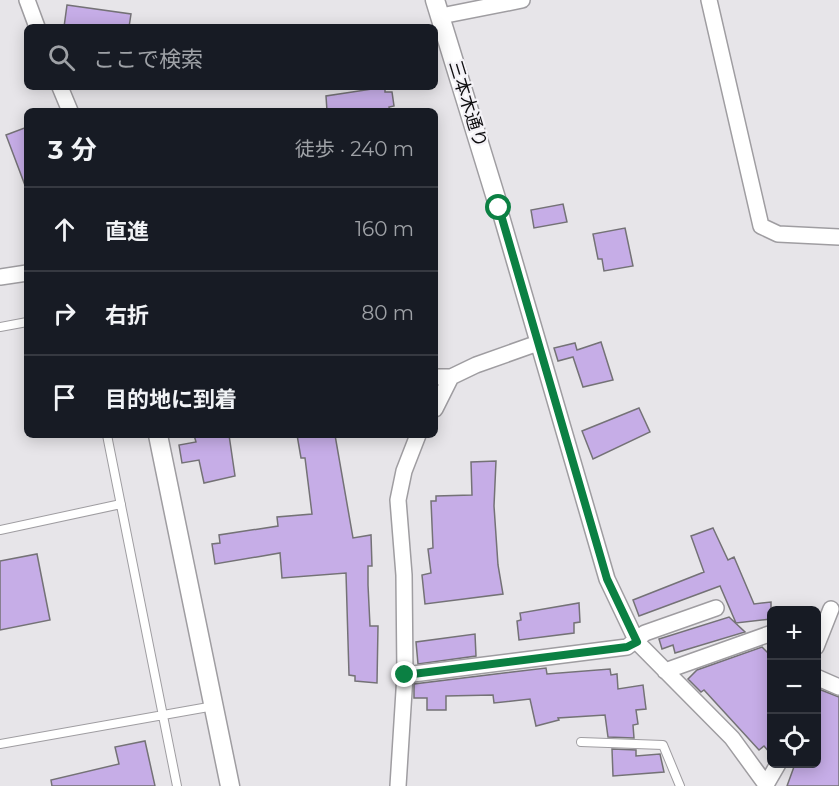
<!DOCTYPE html>
<html lang="ja">
<head>
<meta charset="utf-8">
<style>
	:root { --surface:#171b24; --page:#242831; --text:#f1f3f6; --muted:#9ea1a6; --line:#363941 }
	body { margin:0; font-family:Montserrat,"Noto Sans JP",sans-serif; background:var(--page); color:var(--text) }
	.controls { position:absolute; right:18px; bottom:18px; display:grid; overflow:hidden; border-radius:9px; box-shadow:0 3px 15px #0003 }
	.controls button { width:54px; height:54px; display:grid; place-items:center; padding:0; border:0; border-bottom:2px solid var(--line); background:var(--surface); color:var(--text); font:30px sans-serif }
	.stop { position:absolute; width:18px; height:18px; margin:-14px; border:4px solid #0b8043; border-radius:50%; background:#fff }
	.stop.end { background:#0b8043; border-color:#fff; box-shadow:0 2px 6px #0008 }
	.list { margin:0; padding:0; list-style:none }
	h2 { display:flex; justify-content:space-between; align-items:center; height:78px; margin:0; padding:0 24px; font-size:26px }
	h2 small { font-size:20px; font-weight:400; color:var(--muted) }
	.list li { display:grid; grid-template-columns:39px 1fr auto; gap:18px; align-items:center; box-sizing:border-box; height:84px; padding:0 24px; border-top:2px solid var(--line) }
	.list b { display:block; font-size:22px; white-space:nowrap }
	.list em { font-size:20px; font-style:normal; color:var(--muted) }
	.icon { flex:none; width:33px; height:33px; fill:none; stroke:currentColor; stroke-width:2; stroke-linecap:round; stroke-linejoin:round }
	.map { position:relative; flex:none; width:839px; height:786px; overflow:hidden }
	.search { position:absolute; background:var(--surface); box-shadow:0 3px 15px #0003; left:24px; top:24px; width:414px; height:66px; display:flex; align-items:center; gap:15px; box-sizing:border-box; padding:0 21px; border-radius:9px; color:var(--muted); font-size:22px }
	.panel { position:absolute; background:var(--surface); box-shadow:0 3px 15px #0003; left:24px; top:108px; width:414px; height:330px; border-radius:9px }
	.map>svg:first-child { display:block }
	.building { fill:#c6ade7; stroke:#747276; stroke-width:1.5 }
	.lines { fill:none; stroke-linecap:round; stroke-linejoin:round }
	.service-casing { stroke:#9f9da1; stroke-width:10 }
	.minor-casing { stroke:#9f9da1; stroke-width:18 }
	.tertiary-casing { stroke:#9f9da1; stroke-width:21 }
	.service { stroke:#fff; stroke-width:8 }
	.minor { stroke:#fff; stroke-width:15 }
	.tertiary { stroke:#fff; stroke-width:18 }
	.route { stroke:#0b8043; stroke-width:8 }
	.labels { text-anchor:middle; stroke-width:4.5; stroke-linejoin:round; paint-order:stroke }
	.street-label { font-size:18px; fill:#0e0d0f; stroke:#f4f2f7 }
</style>
</head>
<body>
<div class="map">
<svg width="839" height="786" viewBox="0 0 839 786">
	<rect width="100%" height="100%" fill="#e7e5e9"/>
	<!-- building -->
	<path class="building" d="M67 5 131 14 129 27H64Z
		M385 87V92H392L394 106 389 107 390 111H327L326 96Z
		M27 127V188H26L6 135Z
		M563 204 567 222 534 228 531 210Z
		M625 228 633 266 604 271 602 259H598L593 234Z
		M601 342 613 380 583 387 573 357 558 361 554 348 575 343 577 350Z
		M639 408 650 432 593 459 582 431Z
		M194 435H229L235 476 204 483 199 460 182 463 179 445 196 442Z
		M297 435H335L353 538 371 535 372 566H368V585L370 626H378L377 683 355 681V676L349 675 346 573 282 578 280 553 215 564 212 544 220 543 219 535 278 526 277 517 312 514 305 458H301Z
		M496 461 494 506 498 565 503 594 425 604 422 575 431 573 428 549 433 548 431 501H436V496L472 495 471 462Z
		M713 528 728 560 734 557 754 604 771 602V619L736 623 720 586 639 616 633 600 704 572 691 536Z
		M37 554 50 620 0 630V561Z
		M579 603 580 622 574 623V633L519 640 517 621 521 620 520 613Z
		M729 617 745 632 675 653 673 645 662 649 659 639Z
		M475 634 476 656 418 664 416 642Z
		M762 647 771 656V754L764 746 759 750 704 690 701 692 688 679 697 670Z
		M546 668 547 674 610 669 611 675 617 674 618 689 643 685 646 709 636 710 638 724 633 725 634 738 608 737 605 715 558 718 559 720 536 726 530 699 494 703 493 695 446 696V710H427V698H414V684Z
		M816 688 839 697V786H787L795 764H816Z
		M145 741 155 786H52L51 780 119 764 115 747Z
		M612 749 636 750V756L660 754 664 772 613 776Z"/>
	<g class="lines">
		<defs>
			<path id="service" d="M0 327 27 322
				M107 435 177 786
				M0 530 121 504
				M581 742 663 745 680 786
				M0 744 214 706"/>
			<path id="minor" d="M27 0 37 27
				M709 0 761 226 778 234 839 237
				M441 16 522 0
				M60 87 70 111
				M499 208 607 579 637 642 732 738 767 786
				M0 277 27 273
				M435 377H451L476 365 538 343
				M435 409 451 377
				M816 647 831 609
				M665 671 772 633
				M405 675 627 647 645 633 716 608
				M816 677 839 687
				M767 783 778 764
				M398 786 405 675 404 575 398 500 404 471 418 435"/>
			<path id="tertiary" d="M435 0 499 208
				M158 435 230 786"/>
		</defs>
		<!-- service casing -->
		<use href="#service" class="service-casing"/>
		<!-- minor casing -->
		<use href="#minor" class="minor-casing"/>
		<!-- tertiary casing -->
		<use href="#tertiary" class="tertiary-casing"/>
		<!-- service -->
		<use href="#service" class="service"/>
		<!-- minor -->
		<use href="#minor" class="minor"/>
		<!-- tertiary -->
		<use href="#tertiary" class="tertiary"/>
	</g>
	<g class="lines">
		<!-- route -->
		<path class="route" d="M405 675 627 647 637 642 607 579 499 208"/>
	</g>
	<g class="labels">
		<!-- street labels -->
		<g class="street-label">
			<text transform="translate(468 104) rotate(73)" y="6">三本木通り</text>
		</g>
	</g>
</svg>
<div class="controls">
<button>+</button>
<button>−</button>
<button><svg class="icon" aria-label="locate" viewBox="0 0 24 24"><circle cx="12" cy="12" r="6"/><path d="M12 2v4M12 18v4M2 12h4M18 12h4"/></svg></button>
</div>
<div class="stop" style="left:499px;top:208px"></div>
<div class="stop end" style="left:405px;top:675px"></div>
<div class="search"><svg class="icon" aria-label="search" viewBox="0 0 24 24"><circle cx="10" cy="10" r="6"/><path d="M15 15l6 6"/></svg>ここで検索</div>
<section class="panel">
<h2>3 分<small>徒歩 · 240 m</small></h2>
<ul class="list">
<li><svg class="icon" aria-label="ahead" viewBox="0 0 24 24"><path d="M12 20V5M6 11l6-6 6 6"/></svg><div><b>直進</b></div><em>160 m</em></li>
<li><svg class="icon" aria-label="right" viewBox="0 0 24 24"><path d="M7 20v-9h11M14 6l5 5-5 5"/></svg><div><b>右折</b></div><em>80 m</em></li>
<li><svg class="icon" aria-label="arrive" viewBox="0 0 24 24"><path d="M6 21V4h12l-3 4 3 4H6"/></svg><div><b>目的地に到着</b></div></li>
</ul>
</section>
</div>
</body>
</html>
